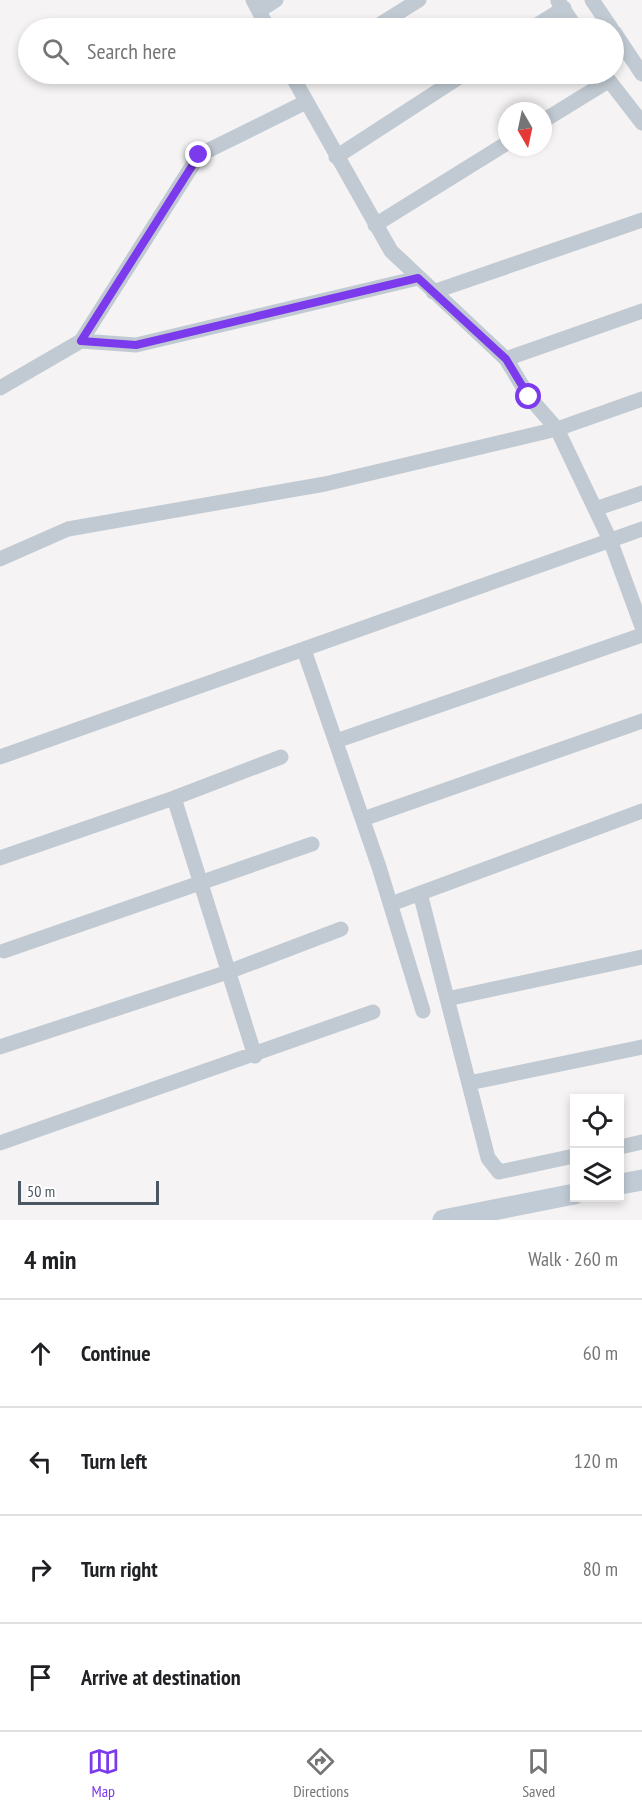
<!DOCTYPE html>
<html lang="en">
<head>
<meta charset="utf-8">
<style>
	:root { --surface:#fff; --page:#f6f6f6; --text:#202124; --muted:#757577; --line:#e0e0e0; --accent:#7c3aed }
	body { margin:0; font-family:"PT Sans Narrow",sans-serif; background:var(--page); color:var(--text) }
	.controls { position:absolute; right:18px; bottom:18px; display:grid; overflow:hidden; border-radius:0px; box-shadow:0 3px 9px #0003 }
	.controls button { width:54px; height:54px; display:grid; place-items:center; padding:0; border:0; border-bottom:2px solid var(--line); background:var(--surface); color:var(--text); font:30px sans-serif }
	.compass { position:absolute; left:498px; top:102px; width:54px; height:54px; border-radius:50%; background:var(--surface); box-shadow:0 3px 9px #0003; rotate:171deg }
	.scale { position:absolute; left:18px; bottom:15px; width:141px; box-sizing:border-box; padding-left:6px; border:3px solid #4a5661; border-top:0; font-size:16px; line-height:21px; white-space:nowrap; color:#4a5661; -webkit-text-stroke:4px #fff; paint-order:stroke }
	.stop { position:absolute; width:18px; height:18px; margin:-14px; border:4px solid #7c3aed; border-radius:50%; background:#fff }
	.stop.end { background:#7c3aed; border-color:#fff; box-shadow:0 2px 6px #0008 }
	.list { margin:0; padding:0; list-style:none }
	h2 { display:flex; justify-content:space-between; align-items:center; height:78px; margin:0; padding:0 24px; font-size:26px }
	h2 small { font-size:20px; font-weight:400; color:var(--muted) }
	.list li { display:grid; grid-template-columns:39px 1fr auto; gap:18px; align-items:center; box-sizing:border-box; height:108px; padding:0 24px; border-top:2px solid var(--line) }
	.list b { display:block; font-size:22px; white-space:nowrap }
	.list em { font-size:20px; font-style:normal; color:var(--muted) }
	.icon { flex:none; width:33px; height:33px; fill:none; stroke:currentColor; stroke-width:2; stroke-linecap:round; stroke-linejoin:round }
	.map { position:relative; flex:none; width:642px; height:1220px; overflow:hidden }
	.search { position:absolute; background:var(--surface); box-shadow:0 3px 9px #0003; left:18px; right:18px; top:18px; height:66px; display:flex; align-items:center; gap:15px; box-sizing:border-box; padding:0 21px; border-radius:33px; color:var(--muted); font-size:22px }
	.sheet { height:510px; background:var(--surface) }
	nav { display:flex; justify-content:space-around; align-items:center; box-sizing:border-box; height:84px; border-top:2px solid var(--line); background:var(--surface); font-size:16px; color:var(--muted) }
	nav a { display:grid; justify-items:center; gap:3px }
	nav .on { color:var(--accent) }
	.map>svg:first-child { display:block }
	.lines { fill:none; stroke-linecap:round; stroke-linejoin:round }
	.street { stroke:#c1cad2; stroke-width:15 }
	.secondary { stroke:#c1cbd6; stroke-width:21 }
	.route { stroke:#7c3aed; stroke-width:8 }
</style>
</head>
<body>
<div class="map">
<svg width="642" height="1220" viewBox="0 0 642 1220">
	<rect width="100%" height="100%" fill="#f5f3f3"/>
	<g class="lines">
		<!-- street -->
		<path class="street" d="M253 0 268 28
			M592 0 611 28
			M558 1 576 28
			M259 11 276 0
			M374 28 419 0
			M532 28 564 8
			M614 32 642 74
			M291 74 391 251 506 359 529 397 557 429 610 540 642 627
			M604 74 642 123
			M543 121 608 81
			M336 157 464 74
			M375 225 507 143
			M433 292 642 220
			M81 341 136 345 418 278
			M506 359 642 311
			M0 388 81 341 199 155 306 102
			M595 509 642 493
			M0 559 68 529 325 484 557 429 642 399
			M304 650 379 867 423 1011
			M336 741 642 635
			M0 757 642 529
			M174 798 255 1056
			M363 819 642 721
			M0 858 174 798 281 757
			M420 893 488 1158 499 1172 574 1156
			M391 904 642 811
			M4 951 312 844
			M447 999 642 957
			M0 1047 228 972 341 929
			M469 1083 642 1047
			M0 1143 373 1012
			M620 1147 642 1142"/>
		<!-- secondary -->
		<path class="secondary" d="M620 1184 642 1180
			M443 1220 574 1194"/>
	</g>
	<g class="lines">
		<!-- route -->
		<path class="route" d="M199 155 81 341 136 345 418 278 506 359 529 397"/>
	</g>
</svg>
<div class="controls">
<button><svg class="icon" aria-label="locate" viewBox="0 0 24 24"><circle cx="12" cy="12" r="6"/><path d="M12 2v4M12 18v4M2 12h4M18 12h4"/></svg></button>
<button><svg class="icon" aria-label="layers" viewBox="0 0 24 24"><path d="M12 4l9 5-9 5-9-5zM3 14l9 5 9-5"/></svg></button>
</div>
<svg class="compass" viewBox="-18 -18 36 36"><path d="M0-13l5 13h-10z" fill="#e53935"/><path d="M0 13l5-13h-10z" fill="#757577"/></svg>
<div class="scale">50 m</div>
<div class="stop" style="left:529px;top:397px"></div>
<div class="stop end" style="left:199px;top:155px"></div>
<div class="search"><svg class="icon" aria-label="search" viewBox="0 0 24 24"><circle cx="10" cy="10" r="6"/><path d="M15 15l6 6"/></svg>Search here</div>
</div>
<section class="sheet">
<h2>4 min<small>Walk · 260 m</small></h2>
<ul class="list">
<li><svg class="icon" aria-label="ahead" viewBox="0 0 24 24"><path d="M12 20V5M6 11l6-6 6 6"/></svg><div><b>Continue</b></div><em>60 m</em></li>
<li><svg class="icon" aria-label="left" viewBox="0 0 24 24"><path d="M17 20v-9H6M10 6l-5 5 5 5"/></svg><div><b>Turn left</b></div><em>120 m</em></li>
<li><svg class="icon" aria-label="right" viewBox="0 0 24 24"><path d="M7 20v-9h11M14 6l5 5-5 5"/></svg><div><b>Turn right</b></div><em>80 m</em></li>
<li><svg class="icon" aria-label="arrive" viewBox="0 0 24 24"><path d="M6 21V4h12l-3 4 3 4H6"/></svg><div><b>Arrive at destination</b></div></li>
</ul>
</section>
<nav>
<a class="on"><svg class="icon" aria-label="map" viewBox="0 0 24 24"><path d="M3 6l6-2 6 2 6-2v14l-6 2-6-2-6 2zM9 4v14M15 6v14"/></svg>Map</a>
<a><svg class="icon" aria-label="directions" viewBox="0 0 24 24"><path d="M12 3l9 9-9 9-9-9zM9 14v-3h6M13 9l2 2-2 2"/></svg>Directions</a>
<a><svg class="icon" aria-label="saved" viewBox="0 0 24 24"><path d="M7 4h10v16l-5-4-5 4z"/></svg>Saved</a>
</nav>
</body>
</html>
